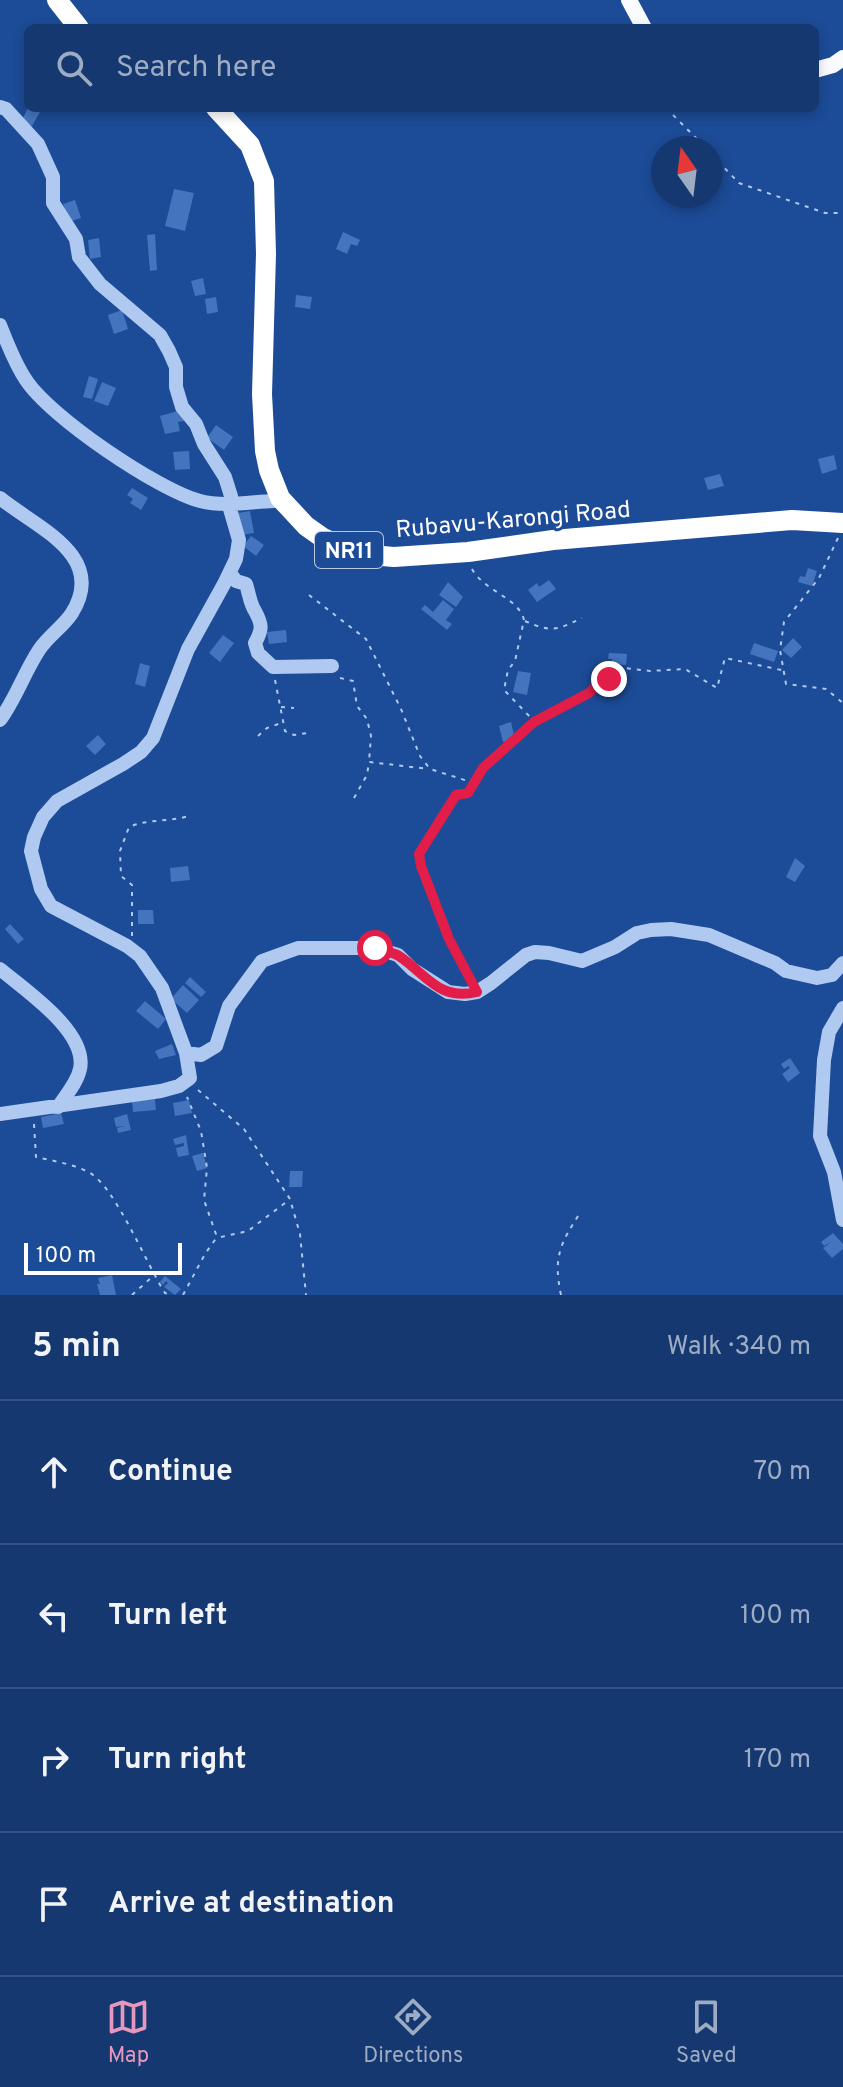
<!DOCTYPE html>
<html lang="en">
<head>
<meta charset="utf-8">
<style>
	:root { --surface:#153871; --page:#224379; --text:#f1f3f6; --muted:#9dacc3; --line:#345284; --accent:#e797bd }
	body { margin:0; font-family:Overpass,sans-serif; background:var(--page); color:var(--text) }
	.compass { position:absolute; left:651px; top:136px; width:72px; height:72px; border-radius:50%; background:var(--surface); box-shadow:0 4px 12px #0003; rotate:346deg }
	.scale { position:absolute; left:24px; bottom:20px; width:158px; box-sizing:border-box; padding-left:8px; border:4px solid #fff; border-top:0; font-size:22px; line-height:28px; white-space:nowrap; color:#fff; -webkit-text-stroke:6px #1c4b97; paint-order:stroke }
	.stop { position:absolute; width:24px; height:24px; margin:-18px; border:6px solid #e11d48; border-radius:50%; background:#fff }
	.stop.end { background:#e11d48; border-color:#fff; box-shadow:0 2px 8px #0008 }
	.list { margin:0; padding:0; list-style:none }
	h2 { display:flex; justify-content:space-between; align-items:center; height:104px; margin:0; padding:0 32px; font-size:34px }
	h2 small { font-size:26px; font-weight:400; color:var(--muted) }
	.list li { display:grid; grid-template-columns:52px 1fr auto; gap:24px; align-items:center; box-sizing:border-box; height:144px; padding:0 32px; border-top:2px solid var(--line) }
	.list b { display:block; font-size:30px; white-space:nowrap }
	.list em { font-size:26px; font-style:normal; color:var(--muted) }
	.icon { flex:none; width:44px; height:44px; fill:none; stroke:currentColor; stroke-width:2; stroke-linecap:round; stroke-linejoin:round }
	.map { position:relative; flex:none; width:843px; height:1295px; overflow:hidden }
	.search { position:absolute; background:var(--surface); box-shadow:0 4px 12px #0003; left:24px; right:24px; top:24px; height:88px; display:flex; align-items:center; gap:20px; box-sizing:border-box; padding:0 28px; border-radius:12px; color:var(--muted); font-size:30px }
	.sheet { height:680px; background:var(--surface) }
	nav { display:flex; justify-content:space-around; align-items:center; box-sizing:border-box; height:112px; border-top:2px solid var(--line); background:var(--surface); font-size:22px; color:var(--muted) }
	nav a { display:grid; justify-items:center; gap:4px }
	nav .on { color:var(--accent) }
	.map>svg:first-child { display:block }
	.building { fill:#4474be }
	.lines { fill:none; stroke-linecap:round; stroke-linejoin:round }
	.path { stroke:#b0c9f0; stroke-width:2; stroke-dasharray:4 6; stroke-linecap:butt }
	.minor { stroke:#b0c9f0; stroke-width:14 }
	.major { stroke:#f9fbff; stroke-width:16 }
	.highway { stroke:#fff; stroke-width:20 }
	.route { stroke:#e11d48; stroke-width:10 }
	.labels { text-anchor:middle; stroke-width:6; stroke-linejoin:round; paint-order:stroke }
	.shield { fill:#1c4b97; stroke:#bbc9e0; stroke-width:2 }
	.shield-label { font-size:22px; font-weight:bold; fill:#fff }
	.street-label { font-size:24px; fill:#fff; stroke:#1c4b97 }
</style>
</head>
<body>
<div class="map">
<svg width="843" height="1295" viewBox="0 0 843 1295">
	<rect width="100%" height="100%" fill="#1c4b97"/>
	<!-- building -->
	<path class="building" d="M28 108 40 112 32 126 22 120Z
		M174 189 194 193 185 231 165 226Z
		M75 200 81 218 69 222 63 204Z
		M343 232 360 240 357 246 351 244 347 254 336 249Z
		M155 234 157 270 150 271 147 235Z
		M99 238 101 257 90 259 88 240Z
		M203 278 206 294 195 296 191 281Z
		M296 295 312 297 310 309 295 307Z
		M216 297 218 312 207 314 205 299Z
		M122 310 128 329 114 334 108 315Z
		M89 376 98 379 92 399 83 397Z
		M102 382 116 388 108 406 94 401Z
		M181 410 184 421 178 422 180 431 165 434 160 416Z
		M216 425 233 437 224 450 207 438Z
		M189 451 190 469 175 470 173 452Z
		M834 455 837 469 822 474 818 459Z
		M720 474 724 486 708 490 704 478Z
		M132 488 148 498 141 510 130 503 133 499 127 495Z
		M250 511 254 533 242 535 238 513Z
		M251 536 264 545 256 556 243 546Z
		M808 568 817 571 812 586 798 582 800 576 805 577Z
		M549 580 556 589 537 602 528 590 537 583 539 587Z
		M448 582 463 597 456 607 439 595Z
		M443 600 454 609 446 620 452 624 447 630 421 609 425 605 433 612Z
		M286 630 287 642 269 644 267 632Z
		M223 635 234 643 220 662 209 653Z
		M793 638 802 647 791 658 782 650Z
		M754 643 778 651 774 662 750 654Z
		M609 653 627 654 626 665 612 664V659H608Z
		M140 663 150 666 145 687 135 684Z
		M518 671 531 673 527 695 513 692Z
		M511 722 515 739 503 742 499 726Z
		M98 735 106 744 95 755 86 746Z
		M795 858 805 866 795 882 786 877Z
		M188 866 190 880 171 882 170 868Z
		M138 910H153L154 924H138Z
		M10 924 24 939 18 944 5 929Z
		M190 977 206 992 201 997 185 983Z
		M183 985 199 1000 187 1013 171 999Z
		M145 1001 166 1019 158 1029 136 1011Z
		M172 1044 176 1055 159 1059 155 1051Z
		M790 1058 800 1073 788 1082 782 1074 790 1068 788 1066 784 1069 781 1064Z
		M155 1099 156 1110 133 1112 132 1101Z
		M189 1100 192 1113 175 1116 173 1103Z
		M61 1113 64 1124 43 1128 41 1117Z
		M127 1114 131 1130 118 1133 117 1128 125 1126 116 1127 114 1118Z
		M186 1135 189 1155 178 1157 176 1148 184 1146V1143L175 1145 173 1139Z
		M203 1153 207 1168 197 1171 192 1156Z
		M290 1171H303L302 1187H289Z
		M833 1233 843 1244V1249L832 1258 823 1248 831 1242 824 1246 821 1242Z
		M112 1275 116 1295H100L97 1284H100L98 1278Z
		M165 1276 181 1289 175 1295 164 1287 168 1283 166 1281 163 1285 160 1282Z"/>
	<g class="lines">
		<!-- path -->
		<path class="path" d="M666 108 706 148
			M711 154 739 183 825 213H843
			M838 538 819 578 784 622 780 650 786 684 826 689 843 703
			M472 569C484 591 519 598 524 620L515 661 508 670 504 690 534 721
			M309 595 366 639 401 709 420 756 430 769 474 783
			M525 621C552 633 557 630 582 618
			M340 678 353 681 357 706 367 719 371 736 369 762
			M275 680 285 731 294 735 308 733
			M281 707 294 708
			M258 736 267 728 284 722
			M354 798 367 775 369 762 429 769
			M132 936V885L121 876 120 851 129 827C147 819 168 822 189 816
			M471 980 449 939 421 866 419 854 456 795 468 793 478 773 534 722 589 693 601 681 612 678 616 667 650 671 685 669 717 688 725 658 786 671
			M198 1090 244 1129 290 1199 300 1234 306 1295
			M34 1124 36 1157C53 1161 74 1164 90 1173 115 1187 147 1265 165 1293L171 1295
			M221 1237 248 1231 289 1200
			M132 1295 152 1277
			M183 1295 205 1254 217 1237 204 1200 207 1168 201 1131 187 1097
			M561 1295C553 1257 560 1244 580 1213"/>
		<!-- minor -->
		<path class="minor" d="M0 107 6 109 38 144 53 177V203L76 239 79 257 100 284 160 335 169 351 176 367V387L182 407 196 424 204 444 225 477 231 496 230 509 239 540 236 559 224 584 188 649 153 738 141 752 123 764 57 801 43 817 34 837 31 851 41 889 51 906 127 946 140 956 162 988 186 1053
			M0 325C7 343 15 364 26 380 50 417 158 490 200 501 223 507 250 502 273 501L280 498
			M0 498C35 527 108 555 72 613 63 627 48 636 39 650 24 673 16 698 0 720
			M230 573 236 581 246 584C249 593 250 604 255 611 262 624 263 629 255 643L258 653 273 667 332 666
			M0 969C25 990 88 1032 80 1069 77 1083 66 1095 58 1107
			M843 1008 829 1032 824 1060 820 1136 834 1172 843 1220
			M0 1114 161 1091 179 1086 190 1078 186 1053 201 1055 216 1046 229 1006 262 961 298 948H375L398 955 412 969 448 992 465 994 477 992 491 983 526 955 535 952 549 953 582 961 615 947 637 933 651 930 671 929 709 935 775 963 786 971 817 978 832 975 843 963"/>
		<!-- major -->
		<path class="major" d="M629 0 644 28
			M815 70 833 65 843 58"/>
		<!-- highway -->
		<path class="highway" d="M57 0 79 28
			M216 108 250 145 264 181 266 254 262 394 265 451 269 470 280 498 306 526 323 538 359 554 394 557 468 552 553 540 792 520 843 523"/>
	</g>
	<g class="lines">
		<!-- route -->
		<path class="route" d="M375 948C383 951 393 952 399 956 427 975 439 1001 477 992L449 939 421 866 419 854 456 795 468 793 483 768 534 722 589 693 601 681 609 679"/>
	</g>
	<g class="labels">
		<!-- shield labels -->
		<rect class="shield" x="315" y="532" width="68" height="36" rx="6"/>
		<g class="shield-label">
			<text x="349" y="558">NR11</text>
		</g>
		<!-- street labels -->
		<g class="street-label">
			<text transform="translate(513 519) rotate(-5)" y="8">Rubavu-Karongi Road</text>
		</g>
	</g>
</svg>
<svg class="compass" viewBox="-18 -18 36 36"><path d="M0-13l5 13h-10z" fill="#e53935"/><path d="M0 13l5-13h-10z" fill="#9dacc3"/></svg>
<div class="scale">100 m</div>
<div class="stop" style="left:375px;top:948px"></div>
<div class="stop end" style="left:609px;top:679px"></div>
<div class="search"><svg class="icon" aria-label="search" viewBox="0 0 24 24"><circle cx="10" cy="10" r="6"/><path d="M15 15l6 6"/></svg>Search here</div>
</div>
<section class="sheet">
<h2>5 min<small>Walk · 340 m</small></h2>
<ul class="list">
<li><svg class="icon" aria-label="ahead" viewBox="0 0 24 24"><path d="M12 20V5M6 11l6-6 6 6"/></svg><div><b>Continue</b></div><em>70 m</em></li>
<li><svg class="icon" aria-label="left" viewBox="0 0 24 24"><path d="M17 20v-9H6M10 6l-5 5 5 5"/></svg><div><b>Turn left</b></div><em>100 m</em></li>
<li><svg class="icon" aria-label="right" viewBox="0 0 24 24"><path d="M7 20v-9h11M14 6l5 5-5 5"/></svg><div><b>Turn right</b></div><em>170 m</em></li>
<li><svg class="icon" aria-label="arrive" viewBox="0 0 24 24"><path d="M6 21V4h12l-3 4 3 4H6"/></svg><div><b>Arrive at destination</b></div></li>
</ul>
</section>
<nav>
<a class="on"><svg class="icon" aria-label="map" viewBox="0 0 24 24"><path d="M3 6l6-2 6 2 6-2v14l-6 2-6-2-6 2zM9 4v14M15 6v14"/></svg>Map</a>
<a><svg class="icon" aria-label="directions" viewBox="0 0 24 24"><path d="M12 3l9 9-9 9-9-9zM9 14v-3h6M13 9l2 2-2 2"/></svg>Directions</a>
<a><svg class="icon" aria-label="saved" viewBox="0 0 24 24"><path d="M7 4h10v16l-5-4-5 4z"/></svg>Saved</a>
</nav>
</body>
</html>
